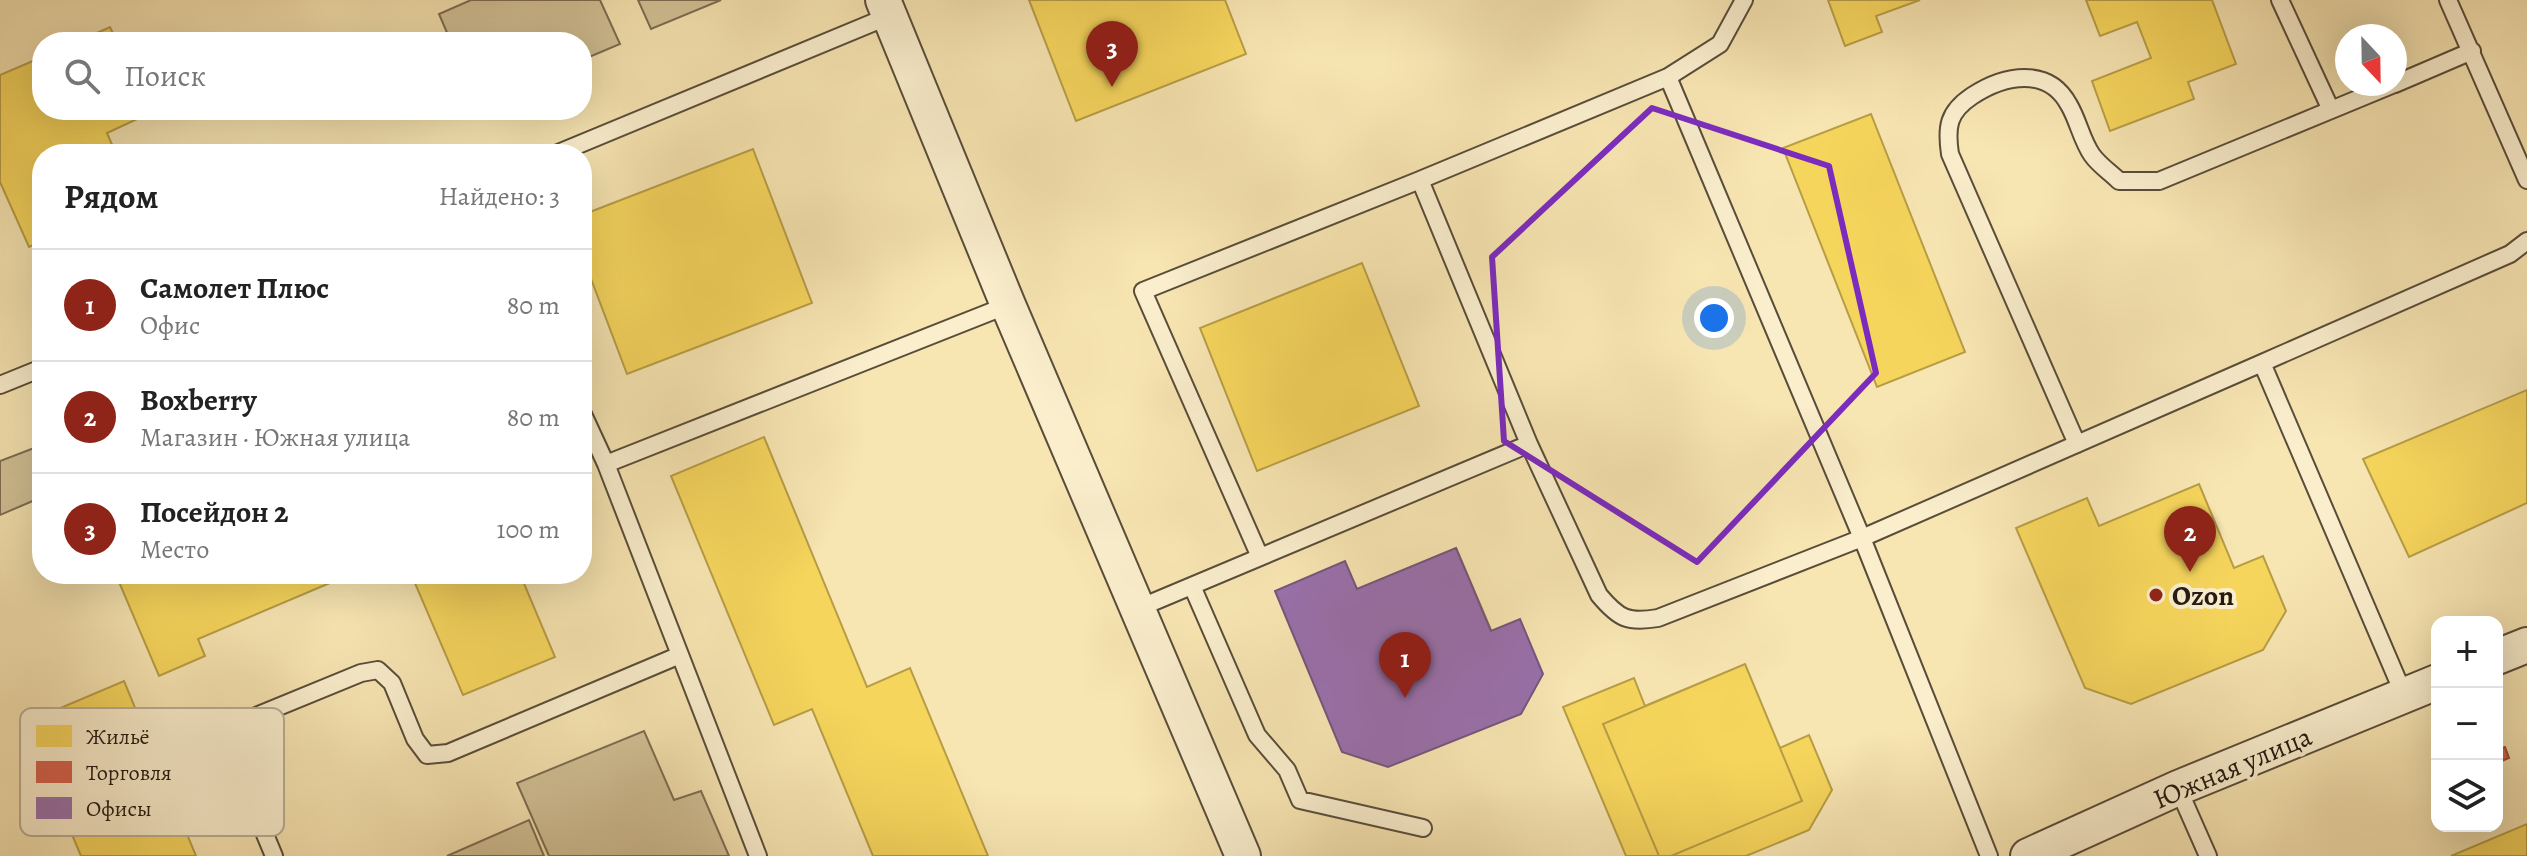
<!DOCTYPE html>
<html lang="ru">
<head>
<meta charset="utf-8">
<style>
	:root { --surface:#fff; --page:#f2f2f2; --text:#222; --muted:#767676; --line:#e0e0e0; --accent:#8f2418 }
	body { margin:0; font-family:Alegreya,serif; background:var(--page); color:var(--text) }
	.controls { position:absolute; right:24px; bottom:24px; display:grid; overflow:hidden; border-radius:16px; box-shadow:0 8px 32px #0002 }
	.controls button { width:72px; height:72px; display:grid; place-items:center; padding:0; border:0; border-bottom:2px solid var(--line); background:var(--surface); color:var(--text); font:40px sans-serif }
	.compass { position:absolute; left:2335px; top:24px; width:72px; height:72px; border-radius:50%; background:var(--surface); box-shadow:0 8px 32px #0002; rotate:158deg }
	.you { position:absolute; left:1714px; top:318px; width:28px; height:28px; margin:-20px; border:6px solid #fff; border-radius:50%; background:#1a73e8; box-shadow:0 0 0 12px #1a73e833 }
	.badge { display:grid; place-items:center; width:52px; height:52px; border-radius:50%; background:var(--accent); color:#fff; font-size:26px; font-weight:700 }
	.pin { position:absolute; translate:-50% -66px; filter:drop-shadow(0 2px 4px #0008) }
	.pin::after { content:''; position:absolute; top:42px; width:28px; height:24px; background:inherit; clip-path:polygon(0 0,100% 0,50% 100%) }
	.list { margin:0; padding:0; list-style:none }
	h2 { display:flex; justify-content:space-between; align-items:center; height:104px; margin:0; padding:0 32px; font-size:34px }
	h2 small { font-size:26px; font-weight:400; color:var(--muted) }
	.list li { display:grid; grid-template-columns:52px 1fr auto; gap:24px; align-items:center; box-sizing:border-box; height:112px; padding:0 32px; border-top:2px solid var(--line) }
	.list b { display:block; font-size:30px; white-space:nowrap }
	.list p { margin:0; font-size:26px; white-space:nowrap; color:var(--muted) }
	.list em { font-size:26px; font-style:normal; color:var(--muted) }
	.icon { flex:none; width:44px; height:44px; fill:none; stroke:currentColor; stroke-width:2; stroke-linecap:round; stroke-linejoin:round }
	.map { position:relative; flex:none; width:2527px; height:856px; overflow:hidden }
	.search { position:absolute; background:var(--surface); box-shadow:0 8px 32px #0002; left:32px; top:32px; width:560px; height:88px; display:flex; align-items:center; gap:20px; box-sizing:border-box; padding:0 28px; border-radius:32px; color:var(--muted); font-size:30px }
	.panel { position:absolute; background:var(--surface); box-shadow:0 8px 32px #0002; left:32px; top:144px; width:560px; height:440px; border-radius:32px }
	.map>svg:first-child { display:block }
	.green { fill:#d3c297; stroke:#7c6e54; stroke-width:2 }
	.homes { fill:#f6d55c; stroke:#b79d46; stroke-width:2 }
	.shops { fill:#d6604d; stroke:#a14b3b; stroke-width:2 }
	.offices { fill:#9970ab; stroke:#76567d; stroke-width:2 }
	.lines { fill:none; stroke-linecap:round; stroke-linejoin:round }
	.lane-casing { stroke:#594d3a; stroke-width:20 }
	.street-casing { stroke:#594d3a; stroke-width:38 }
	.lane { stroke:#faeecd; stroke-width:16 }
	.street { stroke:#faeecd; stroke-width:34 }
	.marked { fill:none; stroke:#7b2cbf; stroke-width:6; stroke-linejoin:round }
	.poi-dot { fill:#8f2418; stroke:#faeecd; stroke-width:3 }
	.labels { text-anchor:middle; stroke-width:8; stroke-linejoin:round; paint-order:stroke }
	.poi-label { font-size:28px; font-weight:bold; fill:#241a12; stroke:#faeecd; text-anchor:start }
	.street-label { font-size:28px; fill:#241a12; stroke:#faeecd }
	.key { fill:#faeecd; stroke:#baae95; stroke-width:2 }
	.key-label { font-size:22px; fill:#241a12 }
</style>
</head>
<body>
<div class="map">
<svg width="2527" height="856" viewBox="0 0 2527 856">
	<rect width="100%" height="100%" fill="#f7e5b2"/>
	<filter id="stains"><feTurbulence type="fractalNoise" baseFrequency=".0025" numOctaves="4"/><feColorMatrix values="0 0 0 0 .2 0 0 0 0 .09 0 0 0 0 .02 0 0 0 .5 -.17"/></filter>
	<radialGradient id="worn" r=".72"><stop offset=".6" stop-color="#630" stop-opacity="0"/><stop offset="1" stop-color="#630" stop-opacity=".3"/></radialGradient>
	<!-- green -->
	<path class="green" d="M471 0H600L620 44 582 60V42H451L439 14Z
		M638 0H721L651 29Z
		M42 445V497L0 515V461Z
		M644 731 674 800 701 791 729 856H549L517 783Z
		M529 820 544 856H447Z"/>
	<!-- homes -->
	<path class="homes" d="M1029 0H1225L1246 54 1076 121Z
		M1828 0H1920L1876 16 1882 32 1845 46Z
		M2086 0H2212L2236 64 2188 82 2194 99 2110 131 2092 81 2151 58 2137 22 2100 36Z
		M110 27 117 42H77Z
		M42 57V110H147L148 114 107 133 116 154H42V241L29 247 0 182V75Z
		M1871 114 1965 352 1877 387 1783 148Z
		M753 149 812 303 627 374 582 255V215Z
		M1362 263 1419 406 1257 471 1200 328Z
		M2527 390V503L2409 557 2363 459Z
		M764 437 867 687 910 668 988 856H873L812 709 774 725 671 476Z
		M2199 484 2234 568 2263 556 2286 611 2263 650 2131 704 2085 688 2016 528 2087 498 2099 526Z
		M1456 548 1514 684 1372 744 1315 607Z
		M351 574 198 639 205 656 159 676 116 575Z
		M411 574H520L555 657 463 695Z
		M1745 664 1780 748 1809 735 1832 790 1809 830 1746 856H1626L1563 707 1634 678 1645 706Z
		M1745 664 1802 801 1671 856H1659L1603 724Z
		M124 681 196 856H81L25 723Z
		M2527 824V856H2451Z"/>
	<!-- shops -->
	<path class="shops" d="M2505 747 2509 758 2497 763V750Z"/>
	<!-- offices -->
	<path class="offices" d="M1456 548 1491 631 1520 619 1543 674 1521 714 1388 767 1342 752 1275 591 1345 561 1357 589Z"/>
	<g class="lines">
		<defs>
			<path id="lane" d="M2448 0 2527 180
				M1668 77 1720 44 1744 0
				M2395 84 2472 51
				M2331 110 2394 84
				M556 154 889 16
				M2262 363 2510 254 2527 241
				M0 385 42 368
				M582 412 606 464
				M1529 444 1420 180 1668 77 1862 538 1989 856
				M2077 444 1950 154C1946 127 1948 112 1972 96 2004 75 2048 66 2069 105 2078 120 2082 141 2092 155 2099 165 2111 173 2119 181H2159L2331 110 2280 0
				M1260 557 1143 291 1420 180
				M1192 586 1257 735 1287 770 1300 800 1423 828
				M1139 608 1529 444 1599 595C1619 619 1628 623 1658 618L1862 538 2262 363 2404 695
				M2178 788 2208 856
				M274 856 232 755 230 735 244 721 361 673 378 670 392 683 415 739 427 755 448 753 680 655
				M758 856 606 464 1008 305"/>
			<path id="street" d="M883 0 1008 305 1243 856
				M2497 657 2527 645
				M2028 856 2178 788 2437 682"/>
		</defs>
		<!-- lane casing -->
		<use href="#lane" class="lane-casing"/>
		<!-- street casing -->
		<use href="#street" class="street-casing"/>
		<!-- lane -->
		<use href="#lane" class="lane"/>
		<!-- street -->
		<use href="#street" class="street"/>
	</g>
	<!-- marked area -->
	<path class="marked" d="M1652 108 1829 166 1876 373 1697 562 1504 441 1492 257Z"/>
	<!-- markers -->
	<circle class="poi-dot" cx="2156" cy="595" r="8"/>
	<g class="labels">
		<!-- poi labels -->
		<g class="poi-label">
			<text x="2172" y="605">Ozon</text>
		</g>
		<!-- street labels -->
		<g class="street-label">
			<text transform="translate(2232 767) rotate(-23)" y="10">Южная улица</text>
		</g>
	</g>
	<!-- legend -->
	<rect x="20" y="708" width="264" height="128" rx="12" class="key"/>
	<rect x="36" y="725" width="36" height="22" fill="#f6d55c"/>
	<rect x="36" y="761" width="36" height="22" fill="#d6604d"/>
	<rect x="36" y="797" width="36" height="22" fill="#9970ab"/>
	<g class="key-label">
		<text x="86" y="744">Жильё</text>
		<text x="86" y="780">Торговля</text>
		<text x="86" y="816">Офисы</text>
	</g>
	<rect width="100%" height="100%" filter="url(#stains)"/>
	<rect width="100%" height="100%" fill="url(#worn)"/>
</svg>
<div class="controls">
<button>+</button>
<button>−</button>
<button><svg class="icon" aria-label="layers" viewBox="0 0 24 24"><path d="M12 4l9 5-9 5-9-5zM3 14l9 5 9-5"/></svg></button>
</div>
<svg class="compass" viewBox="-18 -18 36 36"><path d="M0-13l5 13h-10z" fill="#e53935"/><path d="M0 13l5-13h-10z" fill="#767676"/></svg>
<div class="you"></div>
<div class="pin badge" style="left:1405px;top:698px">1</div>
<div class="pin badge" style="left:2190px;top:572px">2</div>
<div class="pin badge" style="left:1112px;top:87px">3</div>
<div class="search"><svg class="icon" aria-label="search" viewBox="0 0 24 24"><circle cx="10" cy="10" r="6"/><path d="M15 15l6 6"/></svg>Поиск</div>
<section class="panel">
<h2>Рядом<small>Найдено: 3</small></h2>
<ul class="list">
<li><span class="badge">1</span><div><b>Самолет Плюс</b><p>Офис</p></div><em>80 m</em></li>
<li><span class="badge">2</span><div><b>Boxberry</b><p>Магазин · Южная улица</p></div><em>80 m</em></li>
<li><span class="badge">3</span><div><b>Посейдон 2</b><p>Место</p></div><em>100 m</em></li>
</ul>
</section>
</div>
</body>
</html>
